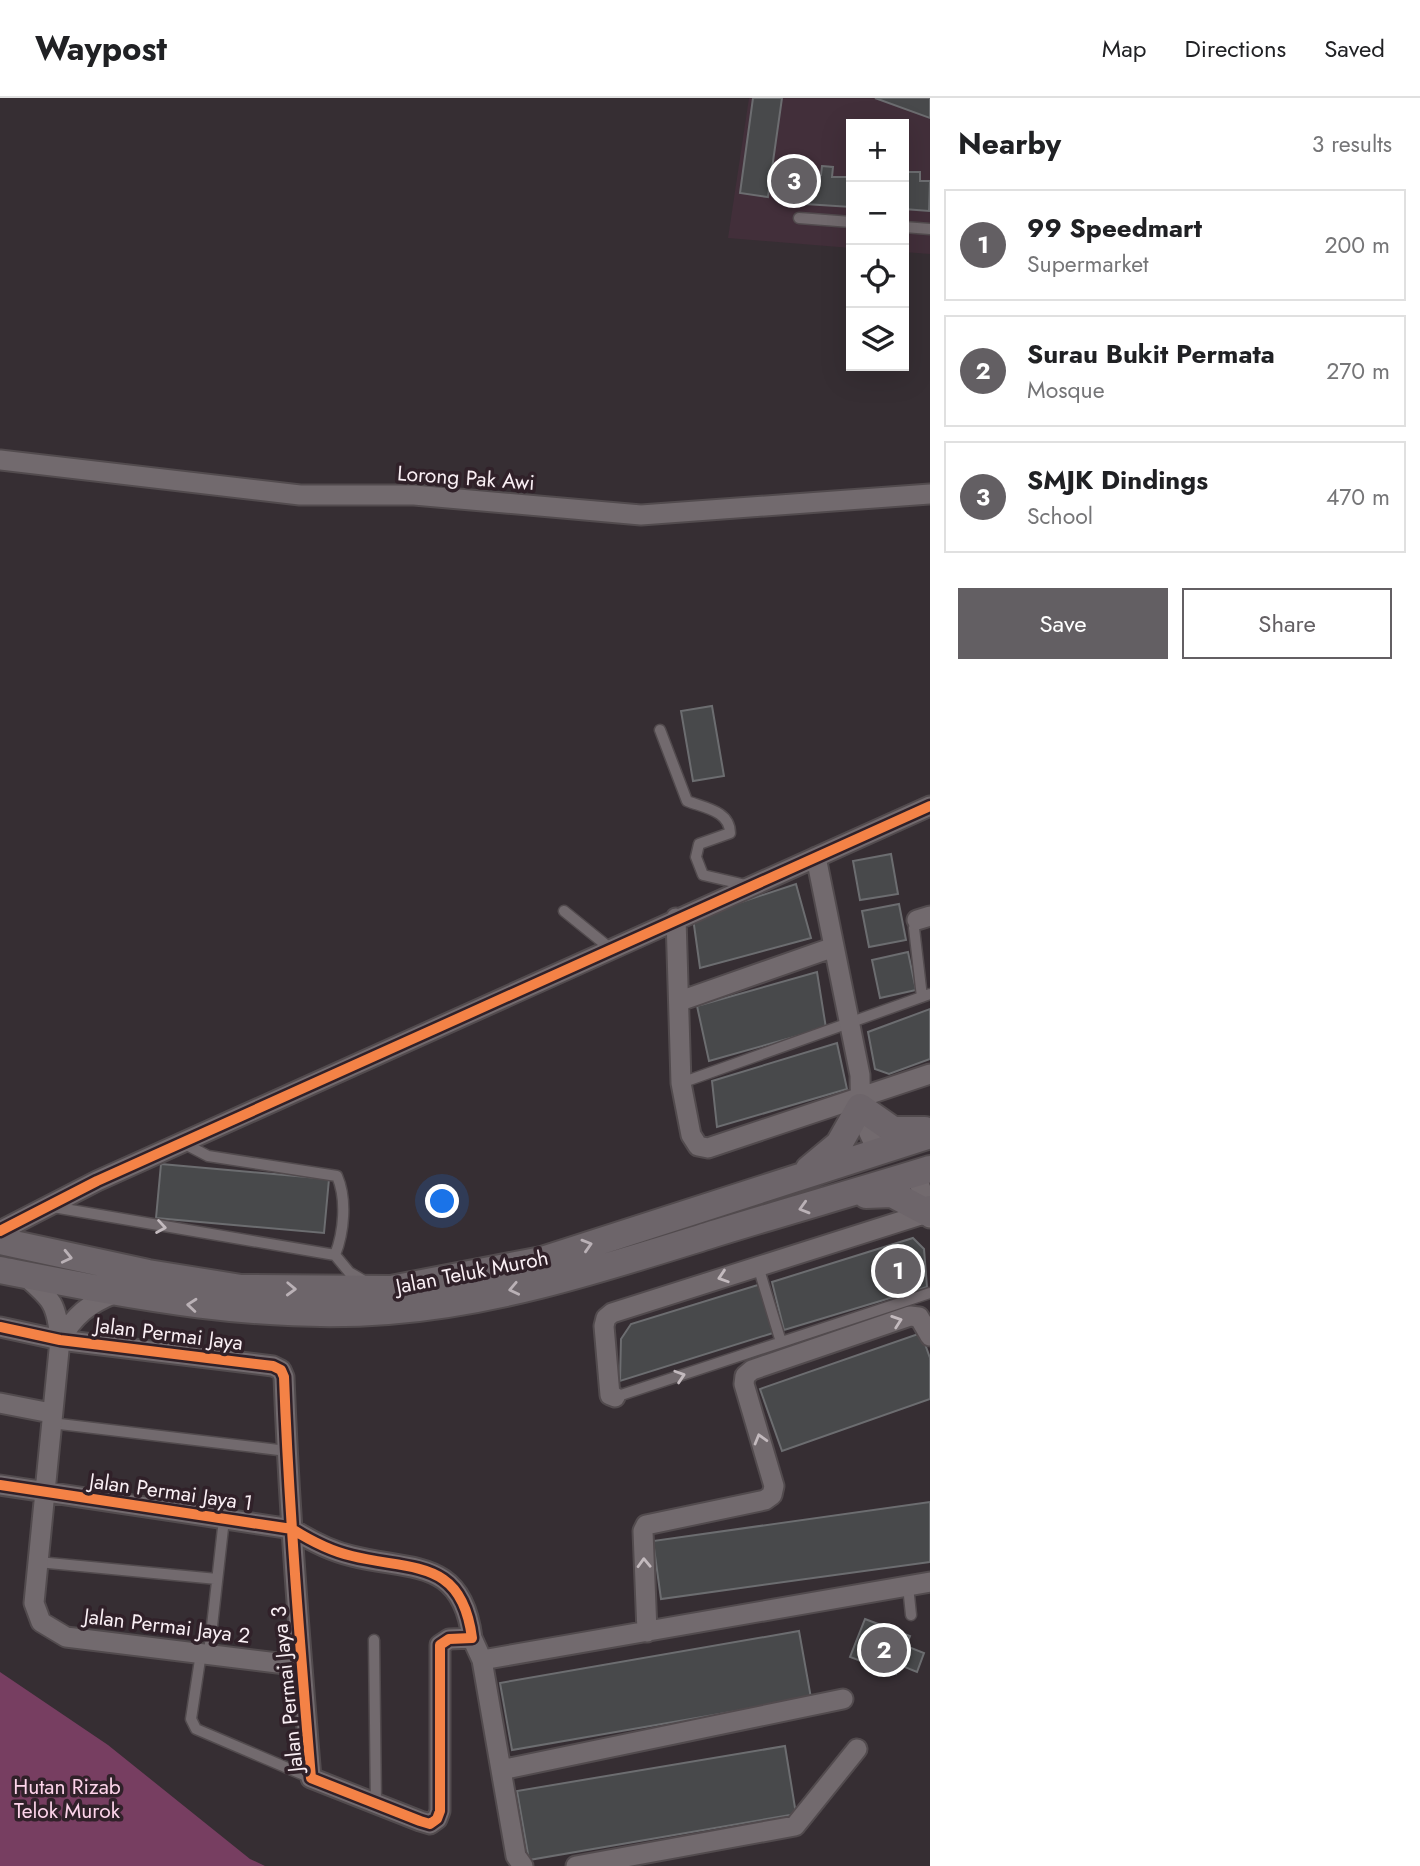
<!DOCTYPE html>
<html lang="en">
<head>
<meta charset="utf-8">
<style>
	:root { --surface:#fff; --page:#f6f6f6; --text:#202124; --muted:#757577; --line:#e0e0e0; --accent:#635f63 }
	body { margin:0; font-family:Jost,sans-serif; background:var(--page); color:var(--text) }
	.controls { position:absolute; right:21px; top:21px; display:grid; overflow:hidden; border-radius:0px; box-shadow:0 7px 28px #0002 }
	.controls button { width:63px; height:63px; display:grid; place-items:center; padding:0; border:0; border-bottom:2px solid var(--line); background:var(--surface); color:var(--text); font:35px sans-serif }
	.you { position:absolute; left:443px; top:1104px; width:24px; height:24px; margin:-18px; border:5px solid #fff; border-radius:50%; background:#1a73e8; box-shadow:0 0 0 10px #1a73e833 }
	.badge { display:grid; place-items:center; width:46px; height:46px; border-radius:50%; background:var(--accent); color:#fff; font-size:23px; font-weight:700 }
	.pin { position:absolute; translate:-50% -50%; border:4px solid #fff; box-shadow:0 2px 7px #0006 }
	.list { margin:0; padding:0; list-style:none }
	h2 { display:flex; justify-content:space-between; align-items:center; height:91px; margin:0; padding:0 28px; font-size:30px }
	h2 small { font-size:23px; font-weight:400; color:var(--muted) }
	.list li { display:grid; grid-template-columns:46px 1fr auto; gap:21px; align-items:center; box-sizing:border-box; height:112px; margin:0 14px 14px; padding:0 14px; border:2px solid var(--line); border-radius:0px }
	.list b { display:block; font-size:26px; white-space:nowrap }
	.list p { margin:0; font-size:23px; white-space:nowrap; color:var(--muted) }
	.list em { font-size:23px; font-style:normal; color:var(--muted) }
	.actions { display:flex; gap:14px; padding:21px 28px }
	.actions a { flex:1; padding:16px 0; border:2px solid var(--accent); border-radius:0px; text-align:center; font-size:24px; color:var(--accent) }
	.actions .main { background:var(--accent); color:#fff }
	.icon { flex:none; width:38px; height:38px; fill:none; stroke:currentColor; stroke-width:2; stroke-linecap:round; stroke-linejoin:round }
	.map { position:relative; flex:none; width:930px; height:1768px; overflow:hidden }
	header { display:flex; align-items:center; gap:42px; box-sizing:border-box; height:98px; padding:0 35px; background:var(--surface); border-bottom:2px solid var(--line) }
	header strong { font-size:33px }
	nav { display:flex; gap:38px; margin-inline-start:auto; font-size:24px }
	main { display:flex }
	aside { flex:1; background:var(--surface) }
	.map>svg:first-child { display:block }
	.built { fill:#422f3a }
	.forest { fill:#773e61 }
	.building { fill:#48494b; stroke:#6c6d70; stroke-width:2 }
	.lines { fill:none; stroke-linecap:round; stroke-linejoin:round }
	.lane-casing { stroke:#524b4e; stroke-width:13 }
	.street-casing { stroke:#524b4e; stroke-width:23 }
	.secondary-casing { stroke:#524b4e; stroke-width:30 }
	.lane { stroke:#726a6e; stroke-width:10 }
	.street { stroke:#726a6e; stroke-width:19 }
	.secondary { stroke:#6d656a; stroke-width:26 }
	.cycleway-casing { stroke:#302129; stroke-width:15 }
	.cycleway { stroke:#f48246; stroke-width:10 }
	.oneway { stroke:#bab1b6 }
	.oneway2 { stroke:#c3babe }
	.labels { text-anchor:middle; stroke-width:7; stroke-linejoin:round; paint-order:stroke }
	.street-label { font-size:21px; fill:#f9eff4; stroke:#302129 }
	.park-label { font-size:21px; fill:#fdd4ea; stroke:#302129 }
</style>
</head>
<body>
<header>
<strong>Waypost</strong>
<nav><a>Map</a><a>Directions</a><a>Saved</a></nav>
</header>
<main>
<div class="map">
<svg width="930" height="1768" viewBox="0 0 930 1768">
	<rect width="100%" height="100%" fill="#362e33"/>
	<!-- built -->
	<path class="built" d="M749 0H930V156L904 154V26H851V150L728 140Z"/>
	<!-- forest -->
	<path class="forest" d="M0 1574 108 1647 250 1761 265 1768H0Z"/>
	<!-- building -->
	<path class="building" d="M753 0H782L768 99 740 95Z
		M875 0H930V20Z
		M822 68 833 69 832 79H851V109L805 106 807 76 821 77Z
		M908 74H920V83H930L929 113 904 111V82H907Z
		M712 608 724 678 693 683 681 613Z
		M891 756 898 796 860 802 853 763Z
		M796 786 811 840 700 870 693 820Z
		M899 806 906 842 869 849 862 813Z
		M908 854 916 892 880 900 872 862Z
		M817 874 826 930 709 963 697 908Z
		M930 911V961L889 976 875 971 868 934Z
		M837 945 847 991 717 1029 712 983Z
		M161 1066 329 1081 324 1135 156 1120Z
		M913 1140 924 1151 927 1189 784 1232 772 1184Z
		M761 1186 773 1235 620 1283 621 1241 631 1226Z
		M921 1235 930 1260V1301L782 1353 760 1291Z
		M930 1404V1464L661 1501 653 1443Z
		M865 1521 910 1538 906 1548 924 1555 917 1574 900 1567 896 1576 850 1559Z
		M799 1533 811 1600 512 1652 500 1585Z
		M785 1648 796 1716 529 1762 517 1693Z"/>
	<g class="lines">
		<defs>
			<path id="lane" d="M799 120 851 124
				M904 129 930 131
				M660 632 687 703C705 710 730 713 730 735L699 746 696 759 703 777 746 787
				M564 813 611 851
				M917 822 914 830 922 899
				M681 985 930 896
				M183 1045 208 1058 337 1078C347 1101 344 1134 335 1157
				M53 1109 335 1157 349 1174 366 1184
				M758 1168 781 1244
				M615 1299 930 1195
				M51 1325 287 1353
				M38 1464 217 1481
				M908 1488 911 1517
				M374 1542 376 1708
				M201 1555 191 1621 196 1631 311 1680
				M209 1555 224 1421"/>
			<path id="street" d="M0 362 300 397H414L641 417 930 396
				M816 759 860 977C860 1008 862 1027 879 1054
				M676 820 681 985 691 1037 698 1048 708 1050 930 976
				M917 822 930 818
				M680 903 834 849
				M916 1075 930 1120
				M0 1133 97 1083 930 708
				M25 1178C52 1201 57 1206 60 1242L34 1505 41 1524 66 1539 302 1568
				M0 1229 60 1242 273 1268 281 1272 284 1279C289 1413 300 1546 311 1680L420 1723 430 1726 437 1721 440 1713V1547L449 1541 472 1540C462 1460 412 1473 352 1458 330 1453 311 1443 292 1431L0 1387
				M60 1242C75 1217 88 1206 116 1195
				M615 1299 610 1297 604 1228 606 1220 612 1215 930 1114
				M0 1305 51 1315
				M647 1534 643 1433 646 1427 765 1402 772 1397 774 1388 744 1286 745 1278 752 1272 910 1218 919 1219 930 1238
				M472 1540 482 1562 501 1672 843 1601
				M482 1562 930 1484
				M501 1672 516 1758 523 1768
				M576 1768 795 1728 857 1651"/>
			<path id="secondary" d="M809 1071 839 1046 860 1009 893 1032H925
				M866 1097 892 1096 928 1115 930 1111
				M0 1143 148 1175 241 1190 391 1191 542 1162 930 1037
				M0 1172C129 1197 256 1223 388 1213 497 1205 604 1170 707 1138 781 1115 856 1094 930 1071"/>
		</defs>
		<!-- lane casing -->
		<use href="#lane" class="lane-casing"/>
		<!-- street casing -->
		<use href="#street" class="street-casing"/>
		<!-- secondary casing -->
		<use href="#secondary" class="secondary-casing"/>
		<!-- lane -->
		<use href="#lane" class="lane"/>
		<!-- street -->
		<use href="#street" class="street"/>
		<!-- secondary -->
		<use href="#secondary" class="secondary"/>
		<defs>
			<path id="cycleway" d="M0 1133 97 1083 930 708
				M0 1229 60 1242 273 1268 281 1272 284 1279C289 1413 300 1546 311 1680L420 1723 430 1726 437 1721 440 1713V1547L449 1541 472 1540C462 1460 412 1473 352 1458 330 1453 311 1443 292 1431L0 1387"/>
		</defs>
		<!-- cycleway casing -->
		<use href="#cycleway" class="cycleway-casing"/>
		<!-- cycleway -->
		<use href="#cycleway" class="cycleway"/>
	</g>
	<!-- one-way arrows -->
	<defs><path id="oneway-chevron" d="M-2-3.5L2.5 0L-2 3.5" fill="none" stroke-width="1.6" stroke-linecap="round" stroke-linejoin="round" transform="scale(1.75)"/></defs>
	<g class="oneway">
		<use href="#oneway-chevron" transform="translate(804 1110) rotate(164)"/>
		<use href="#oneway-chevron" transform="translate(587 1147) rotate(-17)"/>
		<use href="#oneway-chevron" transform="translate(67 1159) rotate(13)"/>
		<use href="#oneway-chevron" transform="translate(291 1191) rotate(2)"/>
		<use href="#oneway-chevron" transform="translate(514 1191) rotate(168)"/>
		<use href="#oneway-chevron" transform="translate(192 1207) rotate(-175)"/>
	</g>
	<g class="oneway2">
		<use href="#oneway-chevron" transform="translate(161 1129) rotate(9)"/>
		<use href="#oneway-chevron" transform="translate(723 1179) rotate(162)"/>
		<use href="#oneway-chevron" transform="translate(897 1223) rotate(-19)"/>
		<use href="#oneway-chevron" transform="translate(680 1278) rotate(-18)"/>
		<use href="#oneway-chevron" transform="translate(760 1341) rotate(-106)"/>
		<use href="#oneway-chevron" transform="translate(644 1465) rotate(-92)"/>
	</g>
	<g class="labels">
		<!-- street labels -->
		<g class="street-label">
			<text transform="translate(466 380) rotate(4)" y="7">Lorong Pak Awi</text>
			<text transform="translate(472 1174) rotate(-11)" y="7">Jalan Teluk Muroh</text>
			<text transform="translate(169 1236) rotate(7)" y="7">Jalan Permai Jaya</text>
			<text transform="translate(171 1394) rotate(8)" y="7">Jalan Permai Jaya 1</text>
			<text transform="translate(167 1528) rotate(7)" y="7">Jalan Permai Jaya 2</text>
			<text transform="translate(287 1591) rotate(-96)" y="7">Jalan Permai Jaya 3</text>
		</g>
		<!-- park labels -->
		<g class="park-label">
			<text x="67" y="1696">Hutan Rizab<tspan x="67" dy="24">Telok Murok</tspan></text>
		</g>
	</g>
</svg>
<div class="controls">
<button>+</button>
<button>−</button>
<button><svg class="icon" aria-label="locate" viewBox="0 0 24 24"><circle cx="12" cy="12" r="6"/><path d="M12 2v4M12 18v4M2 12h4M18 12h4"/></svg></button>
<button><svg class="icon" aria-label="layers" viewBox="0 0 24 24"><path d="M12 4l9 5-9 5-9-5zM3 14l9 5 9-5"/></svg></button>
</div>
<div class="you"></div>
<div class="pin badge" style="left:898px;top:1173px">1</div>
<div class="pin badge" style="left:884px;top:1552px">2</div>
<div class="pin badge" style="left:794px;top:83px">3</div>
</div>
<aside>
<h2>Nearby<small>3 results</small></h2>
<ul class="list">
<li><span class="badge">1</span><div><b>99 Speedmart</b><p>Supermarket</p></div><em>200 m</em></li>
<li><span class="badge">2</span><div><b>Surau Bukit Permata</b><p>Mosque</p></div><em>270 m</em></li>
<li><span class="badge">3</span><div><b>SMJK Dindings</b><p>School</p></div><em>470 m</em></li>
</ul>
<div class="actions"><a class="main">Save</a><a>Share</a></div>
</aside>
</main>
</body>
</html>
